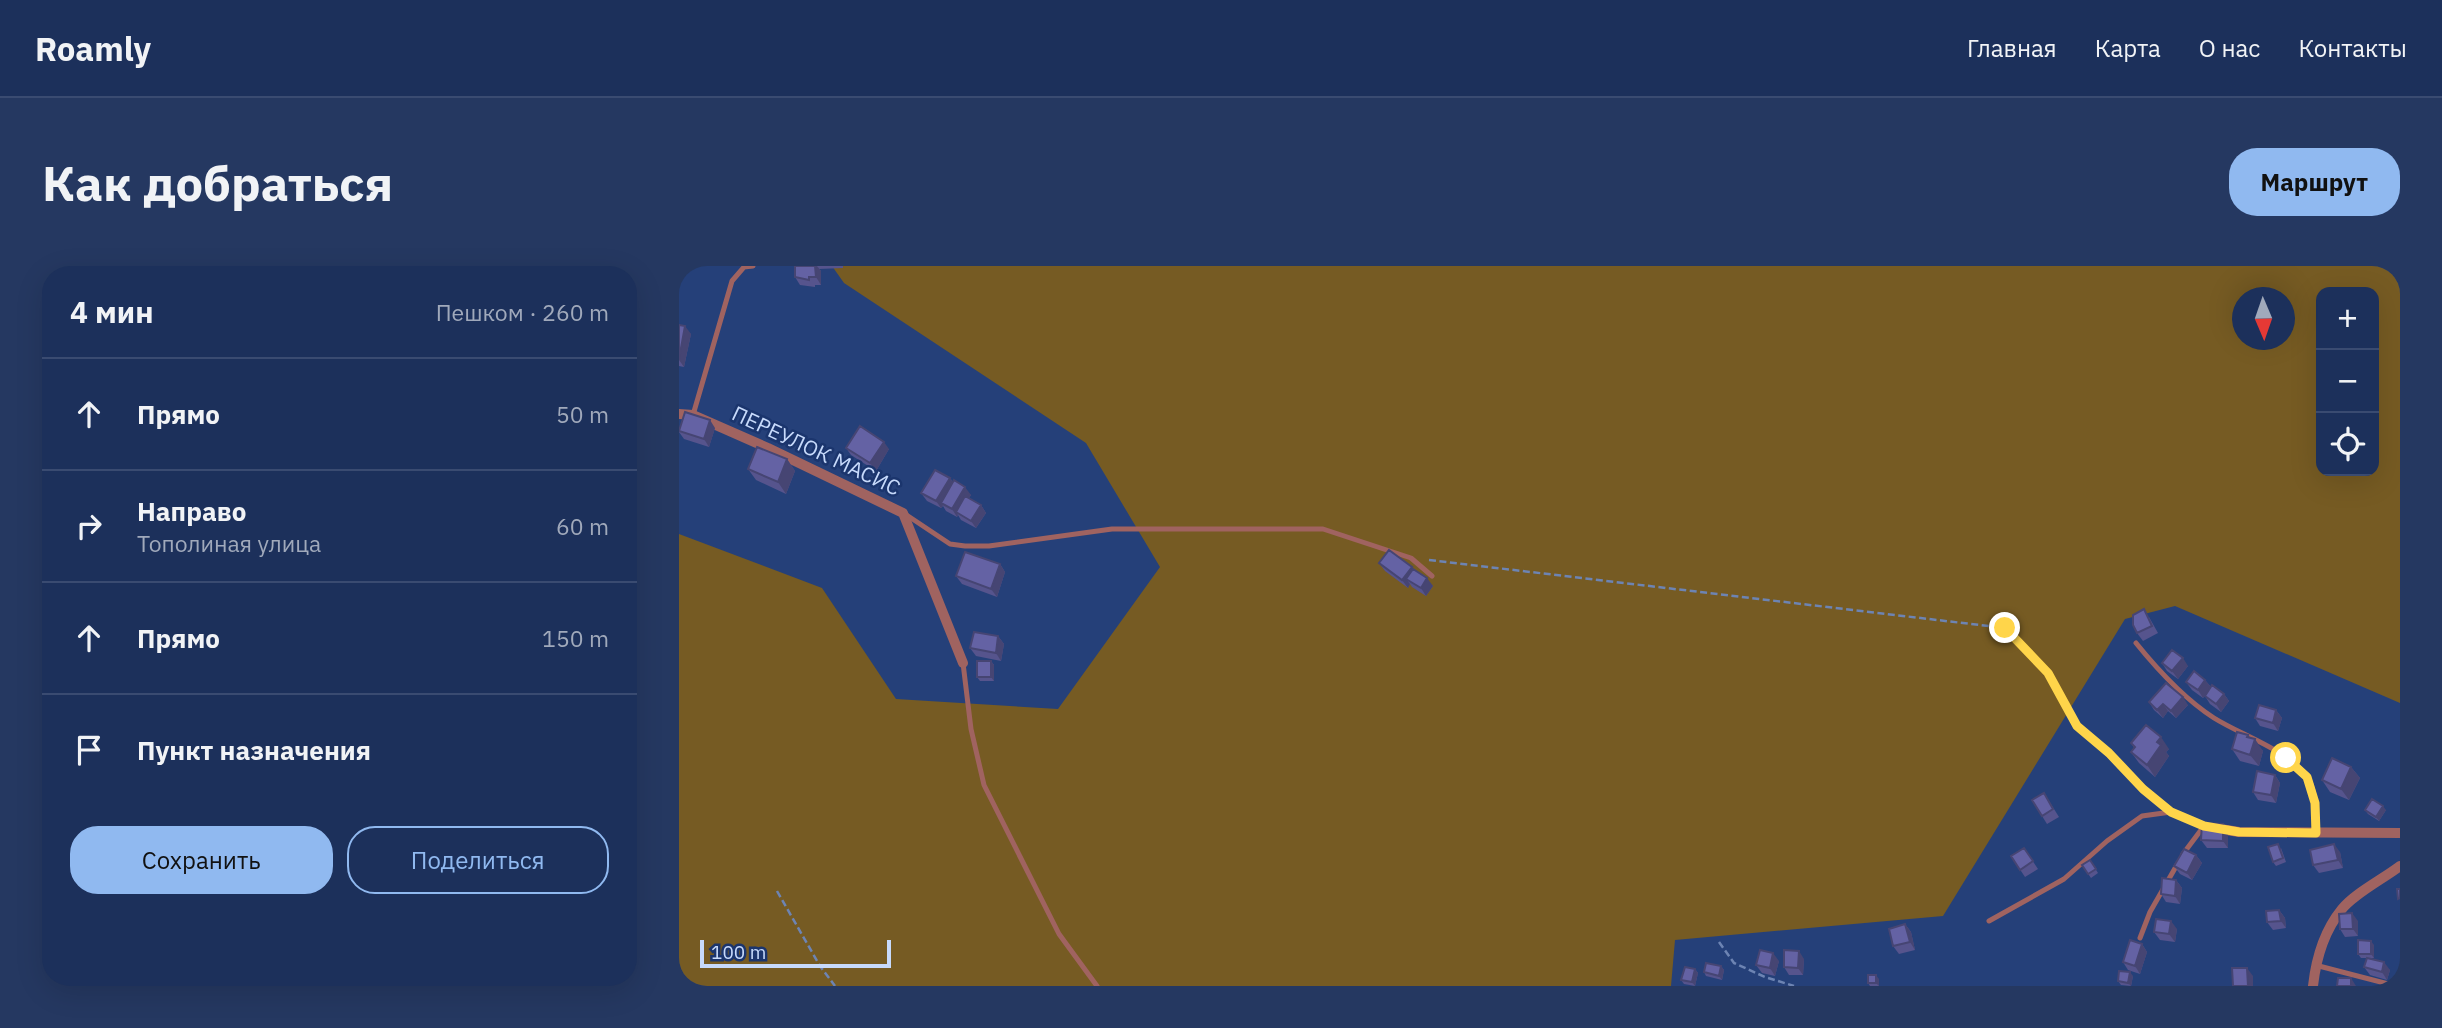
<!DOCTYPE html>
<html lang="ru">
<head>
<meta charset="utf-8">
<style>
	:root { --surface:#1c305b; --page:#253861; --text:#f1f3f6; --muted:#a0a9bb; --line:#3a4b71; --accent:#90b9f0 }
	body { margin:0; font-family:"IBM Plex Sans",sans-serif; background:var(--page); color:var(--text) }
	.controls { position:absolute; right:21px; top:21px; display:grid; overflow:hidden; border-radius:14px; box-shadow:0 7px 28px #0002 }
	.controls button { width:63px; height:63px; display:grid; place-items:center; padding:0; border:0; border-bottom:2px solid var(--line); background:var(--surface); color:var(--text); font:35px sans-serif }
	.compass { position:absolute; left:1553px; top:21px; width:63px; height:63px; border-radius:50%; background:var(--surface); box-shadow:0 7px 28px #0002; rotate:178deg }
	.scale { position:absolute; left:21px; bottom:18px; width:191px; box-sizing:border-box; padding-left:7px; border:4px solid #c7dafb; border-top:0; font-size:19px; line-height:24px; white-space:nowrap; color:#c7dafb; -webkit-text-stroke:5px #1b356d; paint-order:stroke }
	.stop { position:absolute; width:21px; height:21px; margin:-16px; border:5px solid #ffd54a; border-radius:50%; background:#fff }
	.stop.end { background:#ffd54a; border-color:#fff; box-shadow:0 2px 7px #0008 }
	.list { margin:0; padding:0; list-style:none }
	h2 { display:flex; justify-content:space-between; align-items:center; height:91px; margin:0; padding:0 28px; font-size:30px }
	h2 small { font-size:23px; font-weight:400; color:var(--muted) }
	.list li { display:grid; grid-template-columns:46px 1fr auto; gap:21px; align-items:center; box-sizing:border-box; height:112px; padding:0 28px; border-top:2px solid var(--line) }
	.list b { display:block; font-size:26px; white-space:nowrap }
	.list p { margin:0; font-size:23px; white-space:nowrap; color:var(--muted) }
	.list em { font-size:23px; font-style:normal; color:var(--muted) }
	.actions { display:flex; gap:14px; padding:21px 28px }
	.actions a { flex:1; padding:16px 0; border:2px solid var(--accent); border-radius:28px; text-align:center; font-size:24px; color:var(--accent) }
	.actions .main { background:var(--accent); color:#111 }
	.icon { flex:none; width:38px; height:38px; fill:none; stroke:currentColor; stroke-width:2; stroke-linecap:round; stroke-linejoin:round }
	.map { position:relative; flex:none; width:1721px; height:720px; overflow:hidden; border-radius:28px }
	header { display:flex; align-items:center; gap:42px; box-sizing:border-box; height:98px; padding:0 35px; background:var(--surface); border-bottom:2px solid var(--line) }
	header strong { font-size:33px }
	nav { display:flex; gap:38px; margin-inline-start:auto; font-size:24px }
	.intro { display:flex; align-items:center; justify-content:space-between; box-sizing:border-box; height:168px; padding:0 42px }
	h1 { margin:0; font-size:49px }
	.button { padding:18px 32px; border-radius:28px; background:var(--accent); color:#111; font-size:24px; font-weight:700 }
	main { display:flex; gap:42px; padding:0 42px }
	aside { flex:1; background:var(--surface); border-radius:28px; box-shadow:0 7px 28px #0002 }
	.map>svg:first-child { display:block }
	.green { fill:#765b23; fill-rule:evenodd }
	.lines { fill:none; stroke-linecap:round; stroke-linejoin:round }
	.path { stroke:#6d84b3; stroke-width:2.5; stroke-dasharray:7 3.5; stroke-linecap:butt }
	.lane { stroke:#a06360; stroke-width:5 }
	.street { stroke:#a06360; stroke-width:10 }
	.wall { fill:#56548d }
	.shaded-wall { fill:#464573 }
	.building { fill:#6462a4; stroke:#464573; stroke-width:2 }
	.route { stroke:#ffd54a; stroke-width:9 }
	.labels { text-anchor:middle; stroke-width:5; stroke-linejoin:round; paint-order:stroke }
	.street-label { font-size:21px; fill:#c7dafb; stroke:#1b356d }
</style>
</head>
<body>
<header>
<strong>Roamly</strong>
<nav><a>Главная</a><a>Карта</a><a>О нас</a><a>Контакты</a></nav>
</header>
<div class="intro"><h1>Как добраться</h1><a class="button">Маршрут</a></div>
<main>
<aside>
<h2>4 мин<small>Пешком · 260 m</small></h2>
<ul class="list">
<li><svg class="icon" aria-label="ahead" viewBox="0 0 24 24"><path d="M12 20V5M6 11l6-6 6 6"/></svg><div><b>Прямо</b></div><em>50 m</em></li>
<li><svg class="icon" aria-label="right" viewBox="0 0 24 24"><path d="M7 20v-9h11M14 6l5 5-5 5"/></svg><div><b>Направо</b><p>Тополиная улица</p></div><em>60 m</em></li>
<li><svg class="icon" aria-label="ahead" viewBox="0 0 24 24"><path d="M12 20V5M6 11l6-6 6 6"/></svg><div><b>Прямо</b></div><em>150 m</em></li>
<li><svg class="icon" aria-label="arrive" viewBox="0 0 24 24"><path d="M6 21V4h12l-3 4 3 4H6"/></svg><div><b>Пункт назначения</b></div></li>
</ul>
<div class="actions"><a class="main">Сохранить</a><a>Поделиться</a></div>
</aside>
<div class="map">
<svg width="1721" height="720" viewBox="0 0 1721 720">
	<rect width="100%" height="100%" fill="#254079"/>
	<!-- green -->
	<path class="green" d="M153 0H1721V437L1496 340 1446 353 1264 650 996 674 992 720H0V268L143 322 217 433 379 443 481 301 407 177 165 17ZM1642 26H1695V205H1642ZM1563 32H1605V74H1563Z"/>
	<g class="lines">
		<!-- path -->
		<path class="path" d="M750 294 1326 362 1369 407 1393 451
			M98 625 141 700 156 720
			M1040 676 1055 697 1086 711 1115 720"/>
		<!-- lane -->
		<path class="lane" d="M14 149 53 15 65 1 74 0
			M226 248 271 278 286 280H310L433 263H644L732 292 753 310
			M1457 377C1478 403 1507 434 1535 452 1564 470 1604 482 1627 509 1638 523 1637 550 1637 567
			M284 397 292 463 305 519 380 668 418 720
			M1398 460C1430 488 1459 519 1492 546
			M1310 655 1385 613 1428 575 1463 550 1492 546 1525 560 1504 588
			M1461 672 1471 646 1499 597
			M1636 699 1717 720"/>
		<!-- street -->
		<path class="street" d="M0 148 14 149 89 182 224 247 284 397
			M1535 562 1560 566 1721 567
			M1634 720C1637 693 1645 665 1663 643 1676 627 1704 613 1721 600"/>
	</g>
	<!-- wall -->
	<path class="wall" d="M116 0H164V2L140 3 142 5V19H136V21L121 19 116 11Z
		M0 59 12 68 5 101 0 100Z
		M36 162 30 181 5 173 0 166Z
		M167 182 210 183 197 205 172 189Z
		M108 193 116 205 107 228 77 214 69 203Z
		M271 212 274 216 292 229 290 232 302 239 307 247 297 262 282 254 279 249 278 251 267 245 264 240 262 242 248 235 242 227Z
		M700 297 735 303 754 320 747 330 733 321 731 318 729 322 706 305Z
		M321 298 326 306 318 331 283 318 277 310Z
		M1470 351 1479 367 1464 375 1458 367Z
		M319 370 325 378 322 395 297 390 291 382Z
		M312 395 315 399V415H301L298 411Z
		M1483 397 1509 400 1499 413 1488 405Z
		M1526 414 1532 421 1545 428 1550 435 1542 446 1531 438 1526 430 1524 432 1513 424 1507 416Z
		M1470 436 1509 439 1497 452 1489 445 1484 452 1475 444Z
		M1597 444 1603 452 1599 465 1581 460 1576 452Z
		M1569 469 1584 485 1580 500 1561 495 1553 483Z
		M1452 477 1490 483 1487 486 1490 490 1476 511 1460 497 1452 486 1455 482Z
		M1672 501 1681 512 1670 534 1651 526 1643 514Z
		M1596 509 1601 517 1597 537 1579 534 1574 526Z
		M1365 527 1380 551 1368 558 1363 550Z
		M1686 544H1707L1700 555 1689 548Z
		M1544 558 1549 565V582H1528L1522 574Z
		M1345 582 1359 603 1346 611 1332 590Z
		M1602 582 1607 596 1597 600 1594 596Z
		M1661 586 1664 602 1640 607 1634 599Z
		M1517 589 1523 597 1513 614 1501 608 1495 600Z
		M1411 594 1419 607 1412 612 1403 599Z
		M1497 614 1503 622 1501 638 1487 636 1482 628Z
		M1600 644 1606 652 1607 662 1594 664 1588 656Z
		M1679 655V670L1666 671 1661 663Z
		M1226 658 1232 666 1236 684 1220 688 1214 680Z
		M1498 663 1496 676 1481 674 1475 666Z
		M1463 678 1468 686 1461 708 1449 704 1444 696Z
		M1695 679V692H1688L1711 704 1708 714 1691 709 1685 701 1688 692H1682L1679 688Z
		M1125 693 1124 709H1110L1105 701Z
		M1100 695 1096 710 1083 707 1077 699Z
		M1042 700 1045 704 1043 714 1027 710 1025 706Z
		M1016 703 1019 707 1016 720 1005 718 1002 714Z
		M1454 710 1452 720 1442 719 1439 715Z
		M1200 713V720H1191L1189 717Z"/>
	<!-- shaded-wall -->
	<path class="shaded-wall" d="M136 0H138L142 5V19L137 11Z
		M6 60 12 68 5 101 0 94Z
		M31 154 36 162 30 181 25 173Z
		M205 176 210 183 197 205 191 197Z
		M108 193 116 205 107 228 99 216Z
		M271 212 276 219 262 237 264 240 262 242 257 235Z
		M286 221 292 229 280 248 277 246 279 249 278 251 273 243Z
		M302 239 307 247 297 262 292 255Z
		M321 298 326 306 318 331 312 323Z
		M733 301 738 308 727 313 731 318 729 322 723 314Z
		M748 312 754 320 747 330 742 322Z
		M319 370 325 378 322 395 317 387Z
		M1504 392 1509 400 1499 413 1493 405Z
		M312 395 315 399V415L312 411Z
		M1526 414 1532 421 1524 432 1519 424Z
		M1545 428 1550 435 1542 446 1537 438Z
		M1504 431 1509 439 1497 452 1492 445Z
		M1484 438 1489 445 1484 452 1478 444Z
		M1597 444 1603 452 1599 465 1594 457Z
		M1569 469 1575 477 1576 473 1584 485 1580 500 1571 489 1568 471Z
		M1482 471 1490 483 1487 486 1490 490 1476 511 1468 499 1478 476Z
		M1672 501 1681 512 1670 534 1662 523Z
		M1596 509 1601 517 1597 537 1592 529Z
		M1704 540 1707 544 1700 555 1697 551Z
		M1544 558 1549 565V582L1544 575Z
		M1655 578 1661 586 1664 602 1659 594Z
		M1517 589 1523 597 1513 614 1508 607Z
		M1497 614 1503 622 1501 638 1496 630Z
		M1600 644 1606 652 1607 662 1602 655Z
		M1673 647 1679 655V670L1674 663Z
		M1492 655 1498 663 1496 676 1490 668Z
		M1226 658 1232 666 1236 684 1231 676Z
		M1692 675 1695 679V692L1692 688Z
		M1463 678 1468 686 1461 708 1456 700Z
		M1120 685 1125 693 1124 709 1119 702Z
		M1094 687 1100 695 1096 710 1091 702Z
		M1705 696 1711 704 1708 714 1703 706Z
		M1042 700 1045 704 1043 714 1040 710Z
		M1568 702 1574 710V720H1569Z
		M1016 703 1019 707 1016 720 1013 716Z
		M1451 706 1454 710 1452 720 1449 717Z
		M1197 709 1200 713V720L1197 717Z
		M1672 712 1677 720H1672Z"/>
	<!-- building -->
	<path class="building" d="M116 0H136L137 11H130V14L116 11Z
		M0 59 6 60 0 93Z
		M6 146 31 154 25 173 0 165Z
		M181 160 205 176 191 197 167 182Z
		M78 181 108 193 99 216 69 203Z
		M256 204 271 212 257 235 242 227Z
		M275 214 286 221 273 243 262 237Z
		M286 230 302 239 292 255 277 246Z
		M710 284 733 301 723 314 700 297Z
		M286 286 321 298 312 323 277 310Z
		M734 303 748 312 742 322 727 313Z
		M1465 343 1473 360 1458 367 1454 359V349Z
		M295 366 319 370 317 387 291 382Z
		M1493 384 1504 392 1493 405 1483 397Z
		M298 395H312V411H298Z
		M1515 405 1526 414 1519 424 1507 416Z
		M1487 417 1504 431 1492 445 1484 438 1478 444 1470 436Z
		M1533 419 1545 428 1537 438 1526 430Z
		M1580 439 1597 444 1594 457 1576 452Z
		M1467 459 1482 471 1478 476 1482 479 1468 499 1452 486 1456 481 1452 477Z
		M1558 466 1569 469 1568 471 1576 473 1571 489 1553 483Z
		M1653 492 1672 501 1662 523 1643 514Z
		M1578 505 1596 509 1592 529 1574 526Z
		M1365 527 1374 543 1363 550 1353 534Z
		M1693 533 1704 540 1697 551 1686 544Z
		M1523 557 1544 558V575L1522 574Z
		M1599 578 1604 592 1594 596 1589 581Z
		M1655 578 1659 594 1634 599 1631 584Z
		M1345 582 1354 595 1341 604 1332 590Z
		M1505 583 1517 589 1508 607 1495 600Z
		M1411 594 1417 603 1409 608 1403 599Z
		M1483 612 1497 614 1496 630 1482 628Z
		M1718 623H1721V632L1719 633Z
		M1600 644 1602 655 1588 656 1587 645Z
		M1673 647 1674 663H1661L1660 648Z
		M1477 653 1492 655 1490 668 1475 666Z
		M1226 658 1231 676 1214 680 1210 663Z
		M1451 674 1463 678 1456 700 1444 696Z
		M1679 674 1692 675V688H1679Z
		M1081 684 1094 687 1091 702 1077 699Z
		M1105 684 1120 685 1119 702 1105 701Z
		M1688 692 1705 696 1703 706 1685 701Z
		M1027 697 1042 700 1040 710 1025 706Z
		M1006 701 1016 703 1013 716 1002 714Z
		M1553 702H1568L1569 720H1554Z
		M1440 705 1451 706 1449 717 1439 715Z
		M1189 709H1197V717H1189Z
		M1659 712H1672V720H1658Z"/>
	<g class="lines">
		<!-- route -->
		<path class="route" d="M1326 362 1369 407 1398 460 1430 487 1464 523 1492 546 1525 560 1560 566 1637 567 1636 537 1628 511 1607 492"/>
	</g>
	<g class="labels">
		<!-- street labels -->
		<g class="street-label">
			<text transform="translate(137 185) rotate(25)" y="7">ПЕРЕУЛОК МАСИС</text>
		</g>
	</g>
</svg>
<div class="controls">
<button>+</button>
<button>−</button>
<button><svg class="icon" aria-label="locate" viewBox="0 0 24 24"><circle cx="12" cy="12" r="6"/><path d="M12 2v4M12 18v4M2 12h4M18 12h4"/></svg></button>
</div>
<svg class="compass" viewBox="-18 -18 36 36"><path d="M0-13l5 13h-10z" fill="#e53935"/><path d="M0 13l5-13h-10z" fill="#a0a9bb"/></svg>
<div class="scale">100 m</div>
<div class="stop" style="left:1607px;top:492px"></div>
<div class="stop end" style="left:1326px;top:362px"></div>
</div>
</main>
</body>
</html>
